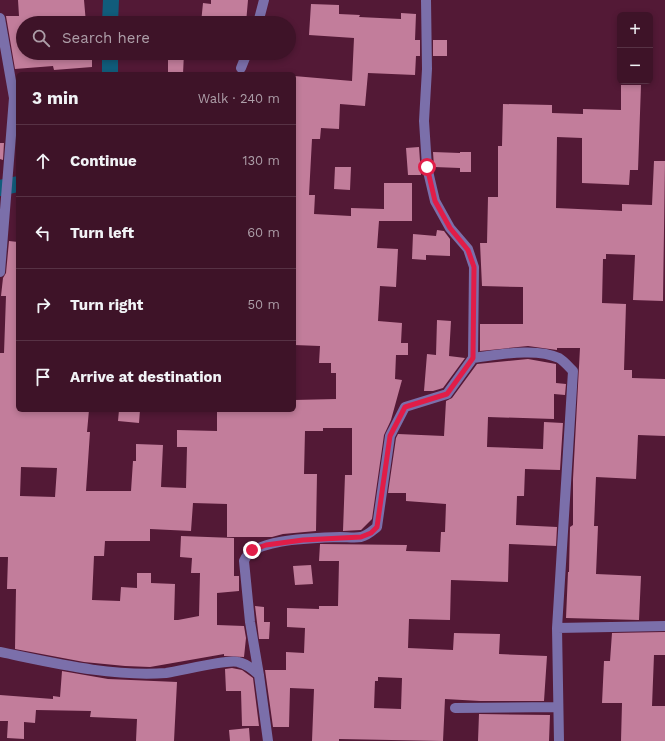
<!DOCTYPE html>
<html lang="en">
<head>
<meta charset="utf-8">
<style>
	:root { --surface:#3e1328; --page:#451c30; --text:#f1f3f6; --muted:#ad9ea8; --line:#573245 }
	body { margin:0; font-family:"Work Sans",sans-serif; background:var(--page); color:var(--text) }
	.controls { position:absolute; right:12px; top:12px; display:grid; overflow:hidden; border-radius:6px; box-shadow:0 2px 6px #0003 }
	.controls button { width:36px; height:36px; display:grid; place-items:center; padding:0; border:0; border-bottom:1px solid var(--line); background:var(--surface); color:var(--text); font:20px sans-serif }
	.stop { position:absolute; width:12px; height:12px; margin:-9px; border:3px solid #e11d48; border-radius:50%; background:#fff }
	.stop.end { background:#e11d48; border-color:#fff; box-shadow:0 1px 4px #0008 }
	.list { margin:0; padding:0; list-style:none }
	h2 { display:flex; justify-content:space-between; align-items:center; height:52px; margin:0; padding:0 16px; font-size:17px }
	h2 small { font-size:13px; font-weight:400; color:var(--muted) }
	.list li { display:grid; grid-template-columns:26px 1fr auto; gap:12px; align-items:center; box-sizing:border-box; height:72px; padding:0 16px; border-top:1px solid var(--line) }
	.list b { display:block; font-size:15px; white-space:nowrap }
	.list em { font-size:13px; font-style:normal; color:var(--muted) }
	.icon { flex:none; width:22px; height:22px; fill:none; stroke:currentColor; stroke-width:2; stroke-linecap:round; stroke-linejoin:round }
	.map { position:relative; flex:none; width:665px; height:741px; overflow:hidden }
	.search { position:absolute; background:var(--surface); box-shadow:0 2px 6px #0003; left:16px; top:16px; width:280px; height:44px; display:flex; align-items:center; gap:10px; box-sizing:border-box; padding:0 14px; border-radius:22px; color:var(--muted); font-size:15px }
	.panel { position:absolute; background:var(--surface); box-shadow:0 2px 6px #0003; left:16px; top:72px; width:280px; height:340px; border-radius:6px }
	.map>svg:first-child { display:block }
	.lines { fill:none; stroke-linecap:round; stroke-linejoin:round }
	.canal { stroke:#115c7b; stroke-width:16 }
	.building { fill:#c27d9b; fill-rule:evenodd }
	.minor { stroke:#7b6faa; stroke-width:10 }
	.route { stroke:#e11d48; stroke-width:5 }
</style>
</head>
<body>
<div class="map">
<svg width="665" height="741" viewBox="0 0 665 741">
	<rect width="100%" height="100%" fill="#531936"/>
	<g class="lines">
		<!-- canal -->
		<path class="canal" d="M110 23 111 0
			M110 53V74
			M0 188 18 184"/>
	</g>
	<!-- building -->
	<path class="building" d="M18 0H84L86 23H23V53H92V67L54 70 53 66 15 69 6 16H19Z
		M211 0H248L246 23H201L203 3 211 4Z
		M311 4 339 5V14L360 15 359 17 401 19V13L416 14 415 40H420V56H416L415 75 368 73 365 106 340 104 339 129 321 128 320 139H312L309 195H315L314 214 351 216V208L384 209V183H412V221H379L377 248 398 249 396 287 380 286 378 321 402 323 401 343H408V355H396L395 379 402 380 391 420 384 435 372 519 361 530 343 531 345 475H352V428H323V431H305L304 474H317L316 531 283 534 272 537H227V504L193 503 191 531 150 529V541H105L104 556H94L92 600 120 601 121 587 137 588V573H151V583L175 584 174 620H178L199 616 200 573H191L192 558 180 557 181 536 234 538V576H239V591L217 593V625L244 626 246 638 244 657 224 656V654L150 667 125 666 84 662 15 649 16 589H7L8 557H0V353H4L6 296H1L3 278 6 273 9 241 18 242V410H89L87 432H90L86 491H131L133 461H136V444L163 445 161 487 186 488 187 447H177V430L217 431V410H294V400L336 399V373H331V363H319L320 346 294 345V188L296 138H294V76L352 81 354 38 309 35ZM21 467 57 468 55 497 20 496Z
		M433 40H447V56H433Z
		M168 53H184L183 74H168Z
		M621 85H641L638 170H630L629 185 582 183V138L557 137 556 208 622 211V204L652 205 654 161H665L663 301 633 300 635 255 606 254V259H603L602 303 626 304 624 370H632V378L665 379V436L638 435 636 479 596 477 594 526H598L596 574 641 576 639 620 566 618 568 572H569L570 527 573 525V479L580 348H557V350L528 346 480 351V324H523V287L482 286 480 243H487L488 197H498V146H502L503 104 552 105V113L583 114V109L621 110Z
		M0 143H4L3 160 0 159Z
		M419 147 421 175H408L406 148Z
		M433 152 460 153V152H471V172H460V168L434 167Z
		M335 167H351L350 190 334 189Z
		M437 230 444 231 450 239V256L426 255V260L412 259 413 234 436 236Z
		M437 320 451 321 449 356 465 358 443 388 433 391H424L427 354 436 355Z
		M528 359 556 364V383L566 384 565 395 554 394V419L488 417 487 447 543 449 544 422 563 423 560 470 525 469 524 496H517L516 525 557 527 556 546 509 544 508 582 451 580 450 620 409 619 408 648 453 650 454 633 500 634 499 654 547 656 544 701H480L445 699 443 741 339 739V741H312L314 689 290 688 289 727H273L265 670H286V652L304 653 305 628 287 627V608L319 609V606H338L339 561H319L320 544 407 545 406 551 440 552 441 532H445L446 504 406 501V493H388L396 438 398 434 444 436 446 401 452 398 477 364ZM378 677 402 678 401 709 374 708 375 681H378Z
		M119 410H140L139 423 118 421Z
		M311 565 313 584 295 585 293 566Z
		M255 606 264 607V622H270L269 639H259Z
		M665 632V655H654L652 706H665V741H621L622 703H602L604 661H610L612 633Z
		M232 668 242 670 253 678 259 726H242L241 691H226L225 669Z
		M62 671 108 679 177 682 174 741H136L137 719 90 717 91 711 36 710 35 723 24 722V739L7 738 8 721H0V695L53 699V696L60 697Z
		M479 714 550 715 549 741H478Z
		M249 728 250 741H230L229 730Z"/>
	<g class="lines">
		<!-- minor -->
		<path class="minor" d="M426 0 427 69 424 121 427 167 435 201 450 228 468 249 474 267 473 358C498 355 536 347 559 358 564 361 569 367 573 371L557 628 559 741
			M0 18 14 98 0 272
			M258 23 264 0
			M241 68 247 53
			M557 628 665 626
			M0 652C54 663 111 677 166 673 181 671 227 659 238 662 247 664 253 669 259 675L268 741
			M259 675 250 622 244 561C252 538 318 538 340 537 347 537 355 538 361 537 368 535 372 531 377 527L390 436 405 407 447 394 473 358
			M455 708 558 707"/>
	</g>
	<g class="lines">
		<!-- route -->
		<path class="route" d="M252 550 266 545 303 540 361 537 371 533 377 527 390 436 405 407 447 394 473 358 474 267 468 250 450 228 435 201 427 167"/>
	</g>
</svg>
<div class="controls">
<button>+</button>
<button>−</button>
</div>
<div class="stop" style="left:427px;top:167px"></div>
<div class="stop end" style="left:252px;top:550px"></div>
<div class="search"><svg class="icon" aria-label="search" viewBox="0 0 24 24"><circle cx="10" cy="10" r="6"/><path d="M15 15l6 6"/></svg>Search here</div>
<section class="panel">
<h2>3 min<small>Walk · 240 m</small></h2>
<ul class="list">
<li><svg class="icon" aria-label="ahead" viewBox="0 0 24 24"><path d="M12 20V5M6 11l6-6 6 6"/></svg><div><b>Continue</b></div><em>130 m</em></li>
<li><svg class="icon" aria-label="left" viewBox="0 0 24 24"><path d="M17 20v-9H6M10 6l-5 5 5 5"/></svg><div><b>Turn left</b></div><em>60 m</em></li>
<li><svg class="icon" aria-label="right" viewBox="0 0 24 24"><path d="M7 20v-9h11M14 6l5 5-5 5"/></svg><div><b>Turn right</b></div><em>50 m</em></li>
<li><svg class="icon" aria-label="arrive" viewBox="0 0 24 24"><path d="M6 21V4h12l-3 4 3 4H6"/></svg><div><b>Arrive at destination</b></div></li>
</ul>
</section>
</div>
</body>
</html>
